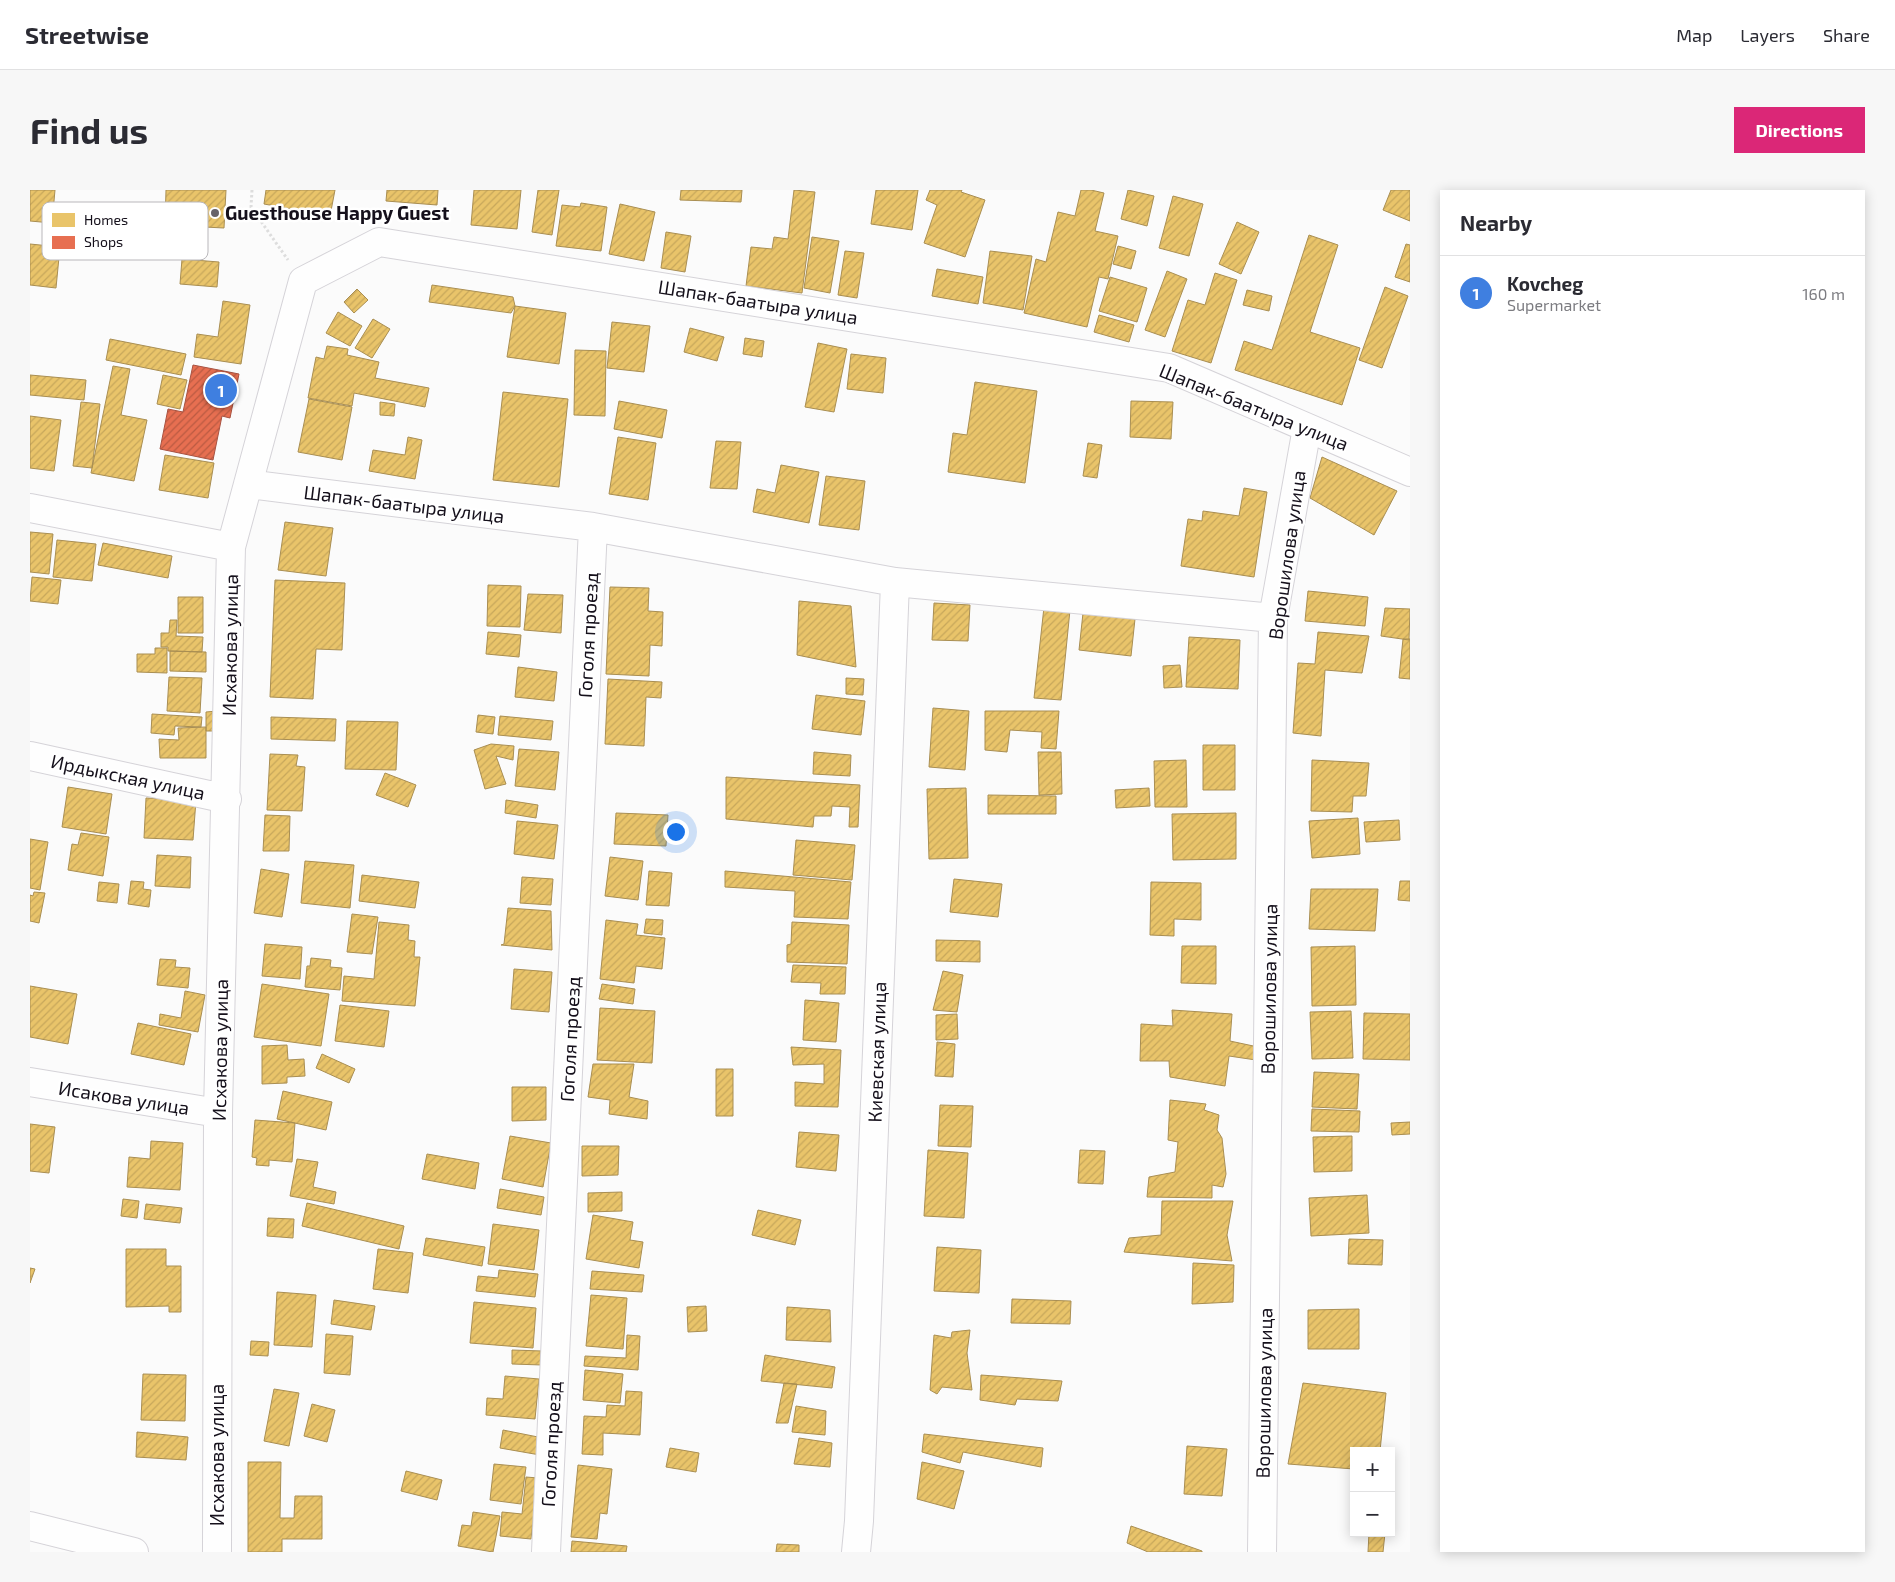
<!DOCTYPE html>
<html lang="en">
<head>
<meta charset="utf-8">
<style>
	:root { --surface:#fff; --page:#f7f7f7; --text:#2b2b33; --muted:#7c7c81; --line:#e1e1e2; --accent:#db2777 }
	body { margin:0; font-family:"Exo 2",sans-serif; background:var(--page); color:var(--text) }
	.controls { position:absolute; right:15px; bottom:15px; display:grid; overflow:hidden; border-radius:0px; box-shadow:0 2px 12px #0003 }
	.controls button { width:45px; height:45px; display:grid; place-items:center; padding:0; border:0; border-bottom:1px solid var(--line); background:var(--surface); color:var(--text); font:25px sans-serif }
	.you { position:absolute; left:645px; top:641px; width:18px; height:18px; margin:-12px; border:4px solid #fff; border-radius:50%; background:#1a73e8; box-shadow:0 0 0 8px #1a73e833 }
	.badge { display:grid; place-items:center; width:32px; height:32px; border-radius:50%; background:var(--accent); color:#fff; font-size:16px; font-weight:700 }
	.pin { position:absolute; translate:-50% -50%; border:2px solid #fff; box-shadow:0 1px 5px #0006 }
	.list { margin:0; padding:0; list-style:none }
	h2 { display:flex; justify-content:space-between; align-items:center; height:65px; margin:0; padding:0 20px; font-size:21px }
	h2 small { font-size:16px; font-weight:400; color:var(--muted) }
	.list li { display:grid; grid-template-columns:32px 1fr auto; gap:15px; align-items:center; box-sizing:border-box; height:75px; padding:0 20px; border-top:1px solid var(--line) }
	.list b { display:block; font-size:19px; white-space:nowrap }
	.list p { margin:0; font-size:16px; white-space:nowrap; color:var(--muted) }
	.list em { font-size:16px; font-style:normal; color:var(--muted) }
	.map { position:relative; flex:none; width:1380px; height:1362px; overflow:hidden; border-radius:0px }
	header { display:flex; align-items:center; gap:30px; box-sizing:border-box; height:70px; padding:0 25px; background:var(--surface); border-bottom:1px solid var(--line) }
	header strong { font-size:24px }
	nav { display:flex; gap:28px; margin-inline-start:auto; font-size:18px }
	.intro { display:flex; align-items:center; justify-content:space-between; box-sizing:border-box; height:120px; padding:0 30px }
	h1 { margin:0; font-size:35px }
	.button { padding:12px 22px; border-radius:0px; background:var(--accent); color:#fff; font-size:18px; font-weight:700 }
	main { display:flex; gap:30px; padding:0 30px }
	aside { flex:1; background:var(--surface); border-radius:0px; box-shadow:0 2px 12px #0003 }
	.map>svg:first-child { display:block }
	.homes { fill:url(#homes-hatch); stroke:#a98e52 }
	.shops { fill:url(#shops-hatch); stroke:#a85241 }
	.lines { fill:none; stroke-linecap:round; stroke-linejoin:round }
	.minor-casing { stroke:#d5d3d8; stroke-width:30 }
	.path { stroke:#ddd; stroke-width:3; stroke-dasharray:2.5 2.5; stroke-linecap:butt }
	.minor { stroke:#fefefe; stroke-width:28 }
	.poi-dot { fill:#666269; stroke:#fff; stroke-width:2 }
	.labels { text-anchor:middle; stroke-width:5; stroke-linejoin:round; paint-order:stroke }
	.poi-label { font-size:19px; font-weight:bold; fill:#15101b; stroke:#fff; text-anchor:start }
	.street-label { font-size:19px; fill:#15101b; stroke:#fff }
	.key { fill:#fff; stroke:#b9b7bb; stroke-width:1 }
	.key-label { font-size:14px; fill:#15101b }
</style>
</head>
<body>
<header>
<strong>Streetwise</strong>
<nav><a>Map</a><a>Layers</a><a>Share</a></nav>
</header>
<div class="intro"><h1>Find us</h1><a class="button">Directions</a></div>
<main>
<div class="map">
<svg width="1380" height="1362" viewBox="0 0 1380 1362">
	<defs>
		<pattern id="homes-hatch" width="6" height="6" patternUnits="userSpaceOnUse" patternTransform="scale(1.25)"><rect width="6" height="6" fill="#e9c46a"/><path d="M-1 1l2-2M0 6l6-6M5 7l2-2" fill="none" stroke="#c7a75b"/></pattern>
		<pattern id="shops-hatch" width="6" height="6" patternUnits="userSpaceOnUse" patternTransform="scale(1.25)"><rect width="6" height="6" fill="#e76f51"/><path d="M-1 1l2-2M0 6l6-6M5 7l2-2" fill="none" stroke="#ba5a42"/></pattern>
	</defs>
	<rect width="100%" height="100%" fill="#fbfbfb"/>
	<!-- homes -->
	<path class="homes" d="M0 0H25L22 33 0 31Z
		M136 0H196L194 38 135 35Z
		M236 0H305L300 26 234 14Z
		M357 0H408L407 15 356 11Z
		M444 0H491L487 39 441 35Z
		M508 0H529L522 45 502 42Z
		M651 0H712L711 12 650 10Z
		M764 0 785 2 772 103 716 96 721 57 742 59 744 47 758 49Z
		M846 0H888L882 40 841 34Z
		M900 0H932L931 2 955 10 935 67 894 53 907 15 896 10Z
		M1051 0H1061L1074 3 1065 41 1088 46 1078 89 1069 87 1057 137 994 123 1006 69 1016 72 1028 22 1045 26Z
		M1098 0 1124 6 1117 36 1091 29Z
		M1361 0H1380V31L1353 20Z
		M1143 6 1173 14 1159 66 1129 58Z
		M551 13 577 17 571 61 526 56 532 15 550 17Z
		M590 14 625 22 614 71 579 64Z
		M1207 32 1229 42 1211 84 1189 74Z
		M636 42 661 46 655 82 631 78Z
		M1279 45 1308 55 1280 142 1330 158 1312 215 1205 180 1214 151 1242 160Z
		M782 47 809 51 800 103 774 98Z
		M0 54 30 57 26 98 0 95Z
		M1376 54 1380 55V92L1365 87Z
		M1088 56 1106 61 1101 79 1083 74Z
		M815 61 834 63 827 108 808 105Z
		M960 61 1002 66 993 120 953 113Z
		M152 69 189 72 187 97 150 94Z
		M907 79 953 87 948 114 902 106Z
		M1137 81 1157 89 1135 147 1115 140Z
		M1185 83 1207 90 1181 173 1142 161 1158 110 1175 115Z
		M1080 87 1117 98 1107 132 1069 121Z
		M402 95 483 107 485 116 481 123 399 112Z
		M1355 97 1378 106 1352 178 1329 170Z
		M327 99 338 110 324 123 314 112Z
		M1217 100 1242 106 1239 121 1213 115Z
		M193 111 220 115 211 174 164 167 167 144 188 147Z
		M485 116 536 123 529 174 477 167Z
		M308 122 332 136 320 156 296 143Z
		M1069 125 1104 135 1099 152 1064 142Z
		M343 129 360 139 342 168 325 158Z
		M582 132 620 136 614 182 577 178Z
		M660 138 694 147 687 171 654 162Z
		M715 148 734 151 732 167 713 164Z
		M80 149 156 164 151 185 76 170Z
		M788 153 817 159 804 222 775 217Z
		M297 156 318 159 317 165 349 172 345 188 399 198 395 217 324 203 322 216 278 208 286 167 294 169Z
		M545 160 576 161 575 226 544 225Z
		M821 164 856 168 853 203 817 199Z
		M83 176 100 179 91 225 117 230 104 291 61 283Z
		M0 185 56 190 54 210 0 205Z
		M133 185 157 190 150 219 127 214Z
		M945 192 1007 201 995 293 918 282 923 243 937 245Z
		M473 202 538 209 529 297 463 290Z
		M279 209 322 217 312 270 268 262Z
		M589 211 637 220 632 248 584 239Z
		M1101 211 1143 212 1141 249 1100 247Z
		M51 212 70 214 62 278 43 276Z
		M350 212 365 214 364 226 350 225Z
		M0 226 31 230 24 281 0 278Z
		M378 247 392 250 385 289 339 281 343 260 375 265Z
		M588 247 626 253 618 310 579 304Z
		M686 251 711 252 707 299 680 298Z
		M1058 253 1072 255 1067 288 1053 286Z
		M135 265 184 273 178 308 129 300Z
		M1292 267 1367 301 1344 345 1280 308Z
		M751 275 789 282 779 333 723 322 727 299 745 303Z
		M796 286 835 291 829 340 789 335Z
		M1214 298 1237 302 1224 387 1151 376 1158 329 1172 331 1173 321 1209 326Z
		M255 332 303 338 296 386 248 380Z
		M0 342 23 344 19 384 0 382Z
		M27 350 66 354 62 391 23 387Z
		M73 353 142 366 138 388 68 375Z
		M2 387 31 390 28 414 0 411Z
		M245 390 315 393 312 460 286 459 283 509 240 507Z
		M458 395 491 396 490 437 457 436Z
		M580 397 619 398 618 421 633 422 632 456 620 455 619 486 576 484Z
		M1278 401 1338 407 1335 436 1275 431Z
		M498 404 533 405 531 443 494 440Z
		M148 407H173V443H148Z
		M769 411 821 416 826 477 767 465Z
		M904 413 940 415 938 451 902 450Z
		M1014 417 1040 420 1031 510 1004 508Z
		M1355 418 1380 419 1379 450 1351 446Z
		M1053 423 1105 429 1101 466 1049 460Z
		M140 430H147L146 446 173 447 172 462 138 461V457H131V443H139Z
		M458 442 491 445 489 467 456 464Z
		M1288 442 1339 446 1332 483 1295 480 1291 546 1263 543 1268 473 1285 474Z
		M1159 447 1210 450 1208 499 1156 497Z
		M1373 449H1380V489L1369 488Z
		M125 458H137V483L107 482V464H125Z
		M140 461 176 462V482L140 481Z
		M1150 475 1152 497 1134 498 1133 476Z
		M488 477 527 482 524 511 485 507Z
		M139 487 172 488 170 523 137 521Z
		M816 488 834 489 833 505 816 504Z
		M578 489 632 492 631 508 616 507 614 556 575 554Z
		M786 505 835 511 831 545 782 539Z
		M903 518 939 521 935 580 899 577Z
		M187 521V541H176V522Z
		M955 521H1029L1026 559 1011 558 1012 542 980 540 977 562 955 560Z
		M122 524 172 527 171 537 145 536 144 545 121 543Z
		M448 525 465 527 463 544 446 542Z
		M470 526 523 531 521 550 468 545Z
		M241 527 306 529 305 551 241 549Z
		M317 531 368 532 366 580 315 579Z
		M176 537V568H130L129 549 149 550 148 538Z
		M461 554 484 556 483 570 466 566 476 594 455 599 444 560Z
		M1173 555H1205V600H1173Z
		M489 559 529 562 525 600 485 596Z
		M784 562 821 565 820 586 783 584Z
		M1008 562H1031L1032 604 1009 605Z
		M240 564 268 565 266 576 275 577 272 621 237 620Z
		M1156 570 1157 617H1125L1124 571Z
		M1282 570 1339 573 1336 606H1323L1322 622 1281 621Z
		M355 583 386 595 378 617 346 605Z
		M696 587 830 595 828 637H819L820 617 802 616 801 626H784L783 637 696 629Z
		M38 597 82 604 76 644 32 637Z
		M936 598 938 668 899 669 897 599Z
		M1119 598 1120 616 1086 618 1085 600Z
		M958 605 1026 606V624H958Z
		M116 608 166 610 163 650 114 648Z
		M476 610 508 615 506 628 475 623Z
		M586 623 638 625 636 656 584 654Z
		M1206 623V669L1143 670 1142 624Z
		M235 625 260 626 259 661H233Z
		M1328 628 1330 664 1282 668 1279 631Z
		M1369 630 1370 650 1336 652 1334 632Z
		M487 631 528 635 524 669 484 664Z
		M51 643 79 647 73 686 38 680 42 654 48 655Z
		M0 649 18 652 10 700 0 698Z
		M766 650 825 655 822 690 763 685Z
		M127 665 161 667 160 698 125 696Z
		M580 667 613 671 608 710 575 706Z
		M275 671 324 675 320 718 271 713Z
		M231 679 259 684 252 727 224 723Z
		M619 681 642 683 639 716 616 715Z
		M695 681 821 692 818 729 764 727 765 701 695 697Z
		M332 685 389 692 385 718 329 711Z
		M492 687 523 689 521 715 490 713Z
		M924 689 972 694 968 727 920 722Z
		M101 691 114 692 113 699 121 700 119 717 98 714Z
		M1370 691H1380V711L1368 710Z
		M69 692 89 694 87 713 67 711Z
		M1121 692 1171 693V730L1144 729V746L1120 745Z
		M1281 699H1348L1345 741 1279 739Z
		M4 702 15 703 9 733 0 731V705L3 706Z
		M478 718 521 721 522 760 471 755 474 754Z
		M322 724 348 727 342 764 317 762Z
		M616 729 633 730 632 745 614 743Z
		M576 730 608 734 606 745 635 748 632 779 606 776 604 793 570 789Z
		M349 732 379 735 378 750 385 751 384 767H390L385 816 312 811 314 786 344 789Z
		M762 732 819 735 817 774 757 772V755L761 754Z
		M906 750 950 751V772L906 771Z
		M235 754 272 757 270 789 232 786Z
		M1152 756H1186V794L1151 793Z
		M1325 756 1326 815 1282 816 1281 757Z
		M281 768 301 770 300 777 312 778 310 800 275 797 277 776H280Z
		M130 769 146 770 145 777 160 778 158 798 127 795Z
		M763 775 816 777 815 804H790L791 793 761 792Z
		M484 779 522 782 519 822 481 819Z
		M913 781 933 785 927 822 903 820Z
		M232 794 299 804 291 856 224 847Z
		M572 794 605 799 603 814 569 809Z
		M0 796 47 804 38 854 0 847Z
		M155 801 175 805 168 842 129 835 130 824 151 828Z
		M775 810 809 813 806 852 773 850Z
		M310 815 359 821 354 857 305 851Z
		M570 818 625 821 622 873 567 870Z
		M1142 820 1202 824 1200 851 1228 857 1226 870 1199 866 1195 896 1140 887 1139 871H1110L1111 834 1143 836Z
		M1321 821 1323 868 1282 869 1280 822Z
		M1334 823 1380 824V870L1333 869Z
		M927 824 928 849 906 850V825Z
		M108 833 161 844 154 875 101 864Z
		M907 852 925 854 923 887 905 886Z
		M257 855 258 870 274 869 275 886 257 887V893L232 894V856Z
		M761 857 811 860 808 917 765 916V892L794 894V874L763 875Z
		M292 864 325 879 319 893 286 878Z
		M563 874H604L599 907 618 911 617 929 579 924 580 910 558 907Z
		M686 879H703V926H686Z
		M1284 882 1329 884 1327 919 1282 917Z
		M482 897H516V930L482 931Z
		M253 901 302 912 296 940 247 929Z
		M1140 910 1176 914 1174 920 1189 925 1187 940 1192 948 1196 984 1193 997 1182 995V1008L1117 1007 1119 987 1145 982 1148 952 1138 950Z
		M910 915 943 916 941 957 908 956Z
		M1282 919 1330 921 1329 942 1281 941Z
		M225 930 265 933 262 972 239 970V976L226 975 227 968 222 967Z
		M1380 932V944L1362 945 1361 933Z
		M0 934 25 937 19 983 0 981Z
		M769 942 809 945 806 981 766 977Z
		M480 946 521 953 513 997 472 989Z
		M1322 946V981L1284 982 1283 947Z
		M121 951 153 953 150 1000 97 997 99 967 120 969Z
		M552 956H589L588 985 552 986Z
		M898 960 938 963 934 1028 894 1026Z
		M1050 960 1075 961 1073 994 1048 993Z
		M397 964 449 973 445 999 392 989Z
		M267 969 288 972 283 997 306 1002 304 1014 260 1006Z
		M470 999 514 1007 511 1025 467 1018Z
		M592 1002V1021L558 1022V1003Z
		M1337 1005 1339 1043 1281 1046 1279 1008Z
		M93 1009 109 1011 107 1028 91 1026Z
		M1132 1011H1203L1197 1045 1202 1071 1094 1062 1099 1048 1131 1045Z
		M277 1013 374 1036 369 1059 272 1036Z
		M116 1014 152 1018 150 1033 114 1029Z
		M728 1020 771 1030 765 1055 722 1045Z
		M563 1025 603 1032 600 1050 613 1052 609 1078 556 1069Z
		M238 1028 264 1029 263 1048 237 1046Z
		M463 1034 509 1040 504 1080 458 1074Z
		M396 1048 455 1057 452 1076 393 1065Z
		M1319 1049 1353 1050 1352 1075 1318 1074Z
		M907 1057 951 1060 949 1103 904 1101Z
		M96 1059H136V1076H151V1122H139V1116L96 1117Z
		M348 1059 383 1063 378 1103 343 1099Z
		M1163 1073 1204 1075 1203 1112 1162 1114Z
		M0 1078 5 1079 0 1093Z
		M469 1080 508 1084 505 1107 446 1101 448 1086 468 1088Z
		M562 1081 614 1085 612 1102 560 1099Z
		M247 1102 286 1105 282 1157 244 1155Z
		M561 1105 597 1108 593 1159 556 1156Z
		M982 1109 1041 1111 1040 1134 981 1133Z
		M304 1110 345 1116 341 1140 301 1134Z
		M444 1112 506 1118 503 1158 440 1153Z
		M676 1116 677 1141 658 1142 657 1117Z
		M757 1117 800 1120 801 1152 756 1150Z
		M1329 1119V1159H1278V1120Z
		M940 1140 937 1163 942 1200 912 1197 907 1204 900 1200 904 1145 921 1148 922 1142Z
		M296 1144 323 1146 320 1185 294 1183Z
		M597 1145 610 1146 608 1180 554 1176 555 1166 596 1168Z
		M221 1151 239 1152 238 1166 220 1165Z
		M482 1160 512 1161V1175L482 1174Z
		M735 1165 805 1177 802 1198 731 1191Z
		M555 1180 593 1184 590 1213 553 1210Z
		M113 1184 156 1185 155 1231 111 1230Z
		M951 1185 1032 1191 1028 1211 987 1209 985 1215 950 1210Z
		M475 1186 509 1189 505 1229 456 1225 457 1208 473 1209Z
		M754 1193 767 1194 758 1233H746Z
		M1273 1193 1356 1203 1350 1261H1324V1279L1258 1274Z
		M244 1199 269 1203 259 1256 234 1251Z
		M596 1201 612 1202 610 1245 573 1243V1265L552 1264 554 1226 576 1227 577 1215 595 1216Z
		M282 1214 305 1220 297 1252 274 1246Z
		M766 1216 796 1221 795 1245 762 1242Z
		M473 1240 513 1248 510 1265 470 1258Z
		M107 1242 158 1247 156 1270 106 1267Z
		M894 1244 1013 1258 1011 1277 933 1262 930 1273 892 1262Z
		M769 1248 802 1253 800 1277 764 1274Z
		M1157 1256 1197 1259 1192 1306 1154 1304Z
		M640 1258 669 1263 666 1282 636 1277Z
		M218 1272H251L250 1328H264L265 1306H292V1349H252V1362H218Z
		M892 1272 934 1281 924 1319 887 1309Z
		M464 1274 496 1277 491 1314 460 1310Z
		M548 1275 582 1279 577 1324 570 1323 567 1349 541 1347Z
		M376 1281 412 1290 407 1310 371 1301Z
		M496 1287 508 1288 501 1349 470 1346 472 1322 492 1324Z
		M443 1322 470 1326 463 1362 428 1356 432 1335 441 1336Z
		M1101 1336 1172 1361V1362H1118L1097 1353Z
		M1339 1343H1355L1353 1362H1338Z
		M542 1351 597 1356 596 1362H541Z
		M747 1354 769 1355V1362H746Z"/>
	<!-- shops -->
	<path class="shops" d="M163 175 209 184 200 228 192 226 183 270 130 259 138 219 153 222Z"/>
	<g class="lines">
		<defs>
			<path id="minor" d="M218 294 563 337 865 392 1243 428
				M0 318 201 357 273 91 349 52 1139 178 1380 282
				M0 566 197 609
				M0 892 188 923
				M0 1336 104 1362
				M187 1362 188 923 201 357
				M516 1362 563 337
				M826 1362 829 1331 865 392
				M1232 1362 1243 428 1277 238"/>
		</defs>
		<!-- minor casing -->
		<use href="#minor" class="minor-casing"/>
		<!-- path -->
		<path class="path" d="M222 0 221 17 258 70"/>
		<!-- minor -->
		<use href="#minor" class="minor"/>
	</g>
	<!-- markers -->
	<circle class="poi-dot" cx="185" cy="23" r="5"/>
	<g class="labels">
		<!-- poi labels -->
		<g class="poi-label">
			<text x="195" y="30">Guesthouse Happy Guest</text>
		</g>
		<!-- street labels -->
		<g class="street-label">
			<text transform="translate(728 112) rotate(9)" y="7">Шапак-баатыра улица</text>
			<text transform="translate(1224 217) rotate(22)" y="7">Шапак-баатыра улица</text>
			<text transform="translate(374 314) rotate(7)" y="7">Шапак-баатыра улица</text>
			<text transform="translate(1257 365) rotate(-82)" y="7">Ворошилова улица</text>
			<text transform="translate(558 445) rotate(-87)" y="7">Гоголя проезд</text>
			<text transform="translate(200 455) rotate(-89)" y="7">Исхакова улица</text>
			<text transform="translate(98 587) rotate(12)" y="7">Ирдыкская улица</text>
			<text transform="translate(1239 799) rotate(-89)" y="7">Ворошилова улица</text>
			<text transform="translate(540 849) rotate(-87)" y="7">Гоголя проезд</text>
			<text transform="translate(190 860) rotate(-89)" y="7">Исхакова улица</text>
			<text transform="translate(847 862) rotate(-88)" y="7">Киевская улица</text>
			<text transform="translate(94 908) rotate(9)" y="7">Исакова улица</text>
			<text transform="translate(1234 1203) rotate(-89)" y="7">Ворошилова улица</text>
			<text transform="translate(521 1254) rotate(-87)" y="7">Гоголя проезд</text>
			<text transform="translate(187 1265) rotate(-90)" y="7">Исхакова улица</text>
		</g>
	</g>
	<!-- legend -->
	<rect x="12" y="12" width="166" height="58" rx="8" class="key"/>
	<rect x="22" y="23" width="23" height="14" fill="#e9c46a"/>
	<rect x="22" y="46" width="23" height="13" fill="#e76f51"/>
	<g class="key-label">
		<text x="54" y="35">Homes</text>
		<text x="54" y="57">Shops</text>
	</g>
</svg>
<div class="controls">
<button>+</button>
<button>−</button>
</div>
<div class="you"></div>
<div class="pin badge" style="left:191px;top:200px;background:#3f7fe0">1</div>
</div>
<aside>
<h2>Nearby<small></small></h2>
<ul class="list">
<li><span class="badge" style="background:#3f7fe0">1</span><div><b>Kovcheg</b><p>Supermarket</p></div><em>160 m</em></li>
</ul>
</aside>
</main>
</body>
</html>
